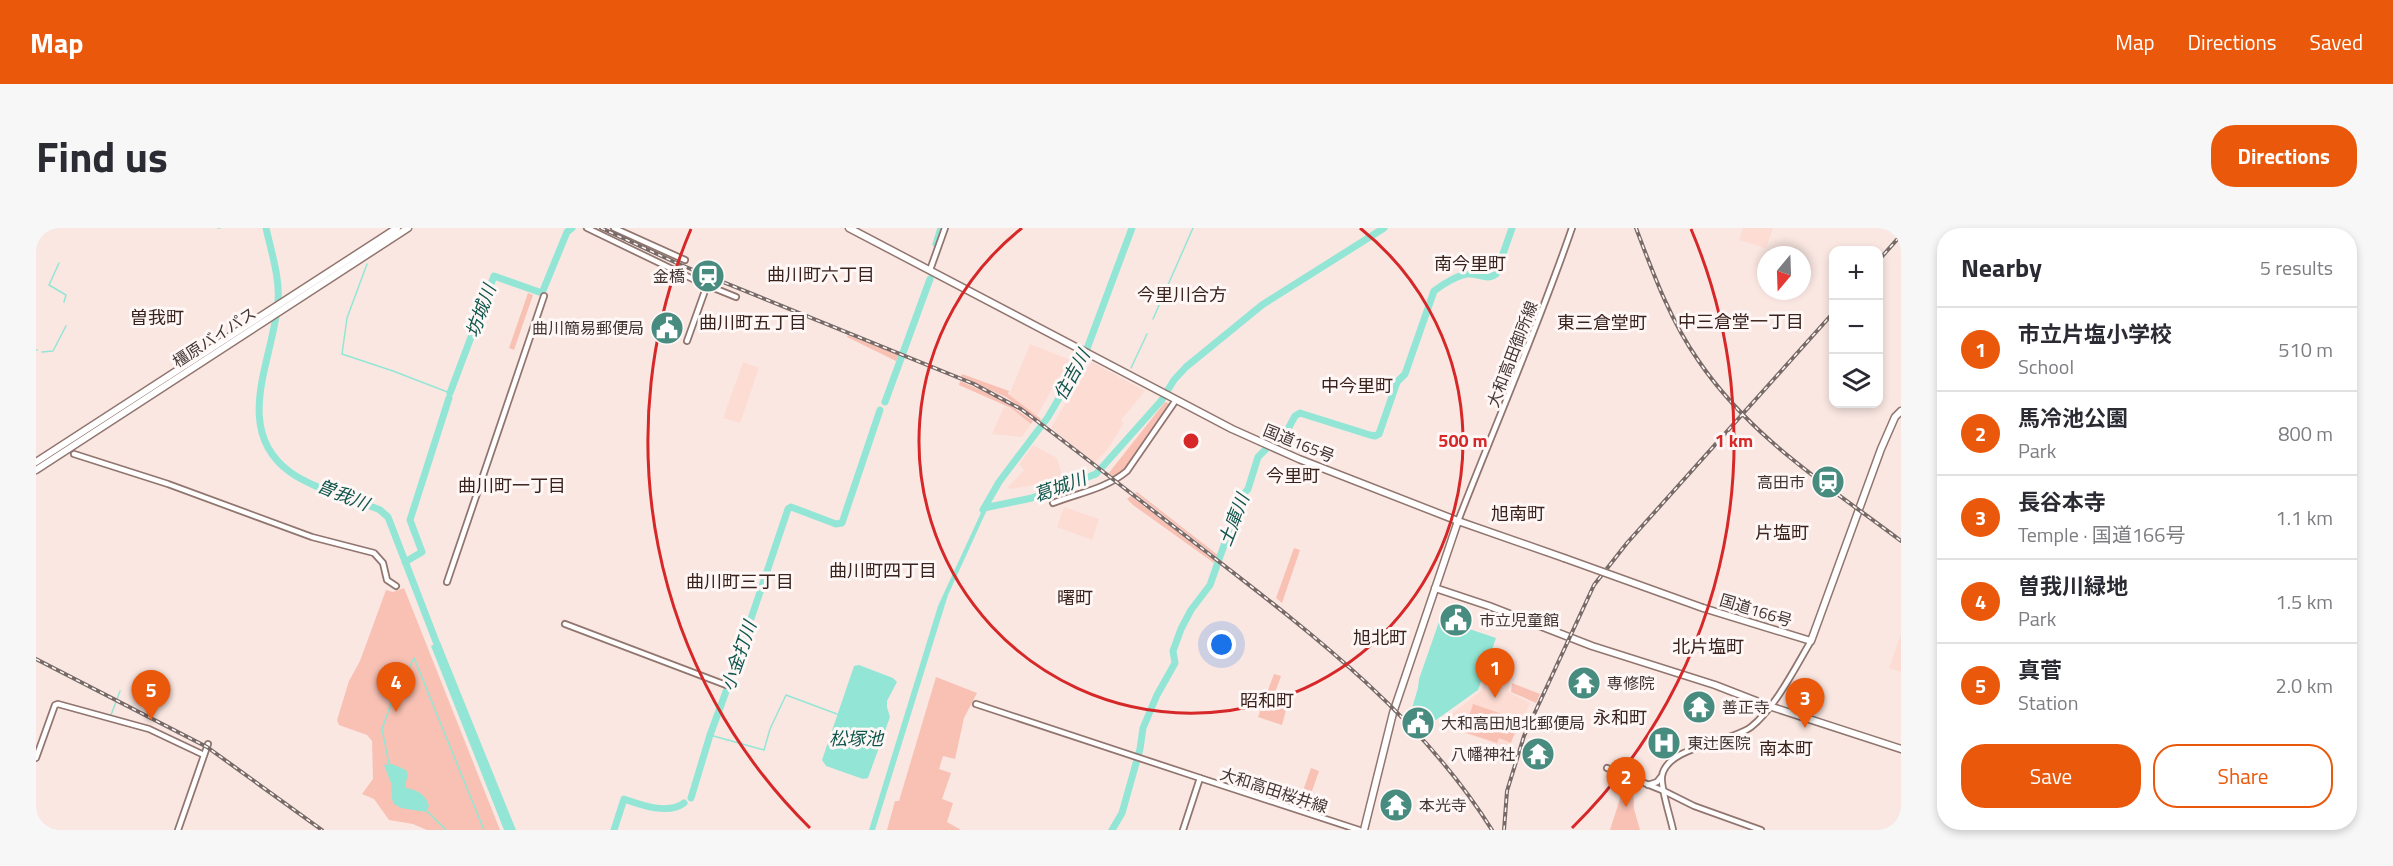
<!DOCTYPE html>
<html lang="en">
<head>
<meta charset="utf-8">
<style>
	:root { --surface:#fff; --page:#f7f7f7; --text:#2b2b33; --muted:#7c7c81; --line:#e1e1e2; --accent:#ea580c }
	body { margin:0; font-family:"Titillium Web","Noto Sans JP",sans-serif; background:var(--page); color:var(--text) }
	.controls { position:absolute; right:18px; top:18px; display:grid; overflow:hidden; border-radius:12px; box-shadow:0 3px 9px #0003 }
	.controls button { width:54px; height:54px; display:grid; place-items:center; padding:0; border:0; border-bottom:2px solid var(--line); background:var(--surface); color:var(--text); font:30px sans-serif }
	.compass { position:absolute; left:1721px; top:18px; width:54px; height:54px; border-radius:50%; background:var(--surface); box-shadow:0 3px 9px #0003; rotate:199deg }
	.you { position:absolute; left:1186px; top:417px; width:21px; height:21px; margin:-15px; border:4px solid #fff; border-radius:50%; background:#1a73e8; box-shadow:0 0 0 9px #1a73e833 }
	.badge { display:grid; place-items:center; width:39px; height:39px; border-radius:50%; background:var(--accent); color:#fff; font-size:20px; font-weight:700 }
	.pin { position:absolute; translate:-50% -50px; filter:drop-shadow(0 2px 3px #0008) }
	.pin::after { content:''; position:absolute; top:32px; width:21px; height:18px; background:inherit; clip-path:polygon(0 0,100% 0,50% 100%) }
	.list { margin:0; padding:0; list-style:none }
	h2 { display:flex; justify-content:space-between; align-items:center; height:78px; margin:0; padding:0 24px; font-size:26px }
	h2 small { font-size:20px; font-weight:400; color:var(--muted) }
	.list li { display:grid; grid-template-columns:39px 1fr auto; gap:18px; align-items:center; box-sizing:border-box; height:84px; padding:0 24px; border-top:2px solid var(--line) }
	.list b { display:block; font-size:22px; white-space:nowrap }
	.list p { margin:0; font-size:20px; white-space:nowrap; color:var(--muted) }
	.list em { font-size:20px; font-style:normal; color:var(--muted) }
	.actions { display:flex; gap:12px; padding:18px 24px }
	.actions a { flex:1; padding:14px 0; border:2px solid var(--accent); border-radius:24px; text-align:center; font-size:21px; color:var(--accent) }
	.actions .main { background:var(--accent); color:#fff }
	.icon { flex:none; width:33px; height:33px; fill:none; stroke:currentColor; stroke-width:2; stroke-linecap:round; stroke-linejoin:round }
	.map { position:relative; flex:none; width:1865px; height:602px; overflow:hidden; border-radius:24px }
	header { display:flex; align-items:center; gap:36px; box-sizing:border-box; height:84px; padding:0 30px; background:var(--accent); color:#fff }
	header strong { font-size:28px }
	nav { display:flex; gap:33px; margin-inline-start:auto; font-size:21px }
	.intro { display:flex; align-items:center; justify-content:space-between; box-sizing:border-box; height:144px; padding:0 36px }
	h1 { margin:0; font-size:42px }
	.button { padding:15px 27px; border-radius:24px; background:var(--accent); color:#fff; font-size:21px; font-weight:700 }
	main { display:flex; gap:36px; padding:0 36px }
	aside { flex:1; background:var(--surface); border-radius:24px; box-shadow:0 3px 9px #0003 }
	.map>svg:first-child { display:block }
	.built { fill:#fddcd4 }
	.green { fill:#f8c1b4 }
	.water { fill:#93e6d6 }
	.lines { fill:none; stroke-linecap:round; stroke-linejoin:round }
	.stream { stroke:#93e6d6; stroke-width:1.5 }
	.river { stroke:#93e6d6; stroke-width:7 }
	.secondary-casing { stroke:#91756e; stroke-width:8 }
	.primary-casing { stroke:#91756e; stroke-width:8 }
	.highway-casing { stroke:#91756e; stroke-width:9 }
	.secondary { stroke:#fff; stroke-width:4.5 }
	.primary { stroke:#fff; stroke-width:4.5 }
	.highway { stroke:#fff; stroke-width:6 }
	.rail-casing { stroke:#786a67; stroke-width:4 }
	.rail { stroke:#fef7f6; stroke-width:1.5; stroke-dasharray:4.5; stroke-linecap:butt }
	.highway-bridge-casing { stroke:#91756e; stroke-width:9; stroke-linecap:butt }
	.highway-bridge { stroke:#fff; stroke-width:6 }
	.ring { fill:none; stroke:#d62828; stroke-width:3 }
	.labels { text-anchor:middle; stroke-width:6; stroke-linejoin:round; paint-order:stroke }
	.poi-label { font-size:16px; fill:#423633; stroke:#fef7f6; text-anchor:start }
	.street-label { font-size:16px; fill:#423633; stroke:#fef7f6 }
	.neighbourhood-label { font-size:18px; fill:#3a221d; stroke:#fef7f6 }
	.water-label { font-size:18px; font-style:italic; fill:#0f564c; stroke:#fef7f6 }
	.centre { fill:#d62828; stroke:#fef7f6; stroke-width:3 }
	.ring-label { font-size:18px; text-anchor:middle; font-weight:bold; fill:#d62828; stroke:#fef7f6; stroke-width:6; stroke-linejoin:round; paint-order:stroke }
</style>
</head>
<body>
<header>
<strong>Map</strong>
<nav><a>Map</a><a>Directions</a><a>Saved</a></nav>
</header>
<div class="intro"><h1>Find us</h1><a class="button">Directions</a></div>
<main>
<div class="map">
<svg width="1865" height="602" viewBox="0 0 1865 602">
	<rect width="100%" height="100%" fill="#fae7e2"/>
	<!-- built -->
	<path class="built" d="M1707 0H1737L1730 20 1703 12Z
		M994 116 1040 134 1022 150 1001 188 973 167Z
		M707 134 723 140 704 195 687 190Z
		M1056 134 1109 163 1085 192 1088 195 1071 222 1058 235 1015 200 1042 153Z
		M968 179 975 180 995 196 986 209 956 206Z
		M997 217 1021 230 1026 247 999 257 974 261 972 259 988 242 983 236Z
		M1028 279 1063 291 1056 312 1021 299Z
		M1865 406V444L1853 440Z
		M1459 425 1481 433 1474 452 1473 464 1494 475 1484 501 1470 519 1413 500 1417 485 1446 462Z
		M1765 457 1782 465 1773 490 1755 482Z"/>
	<!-- green -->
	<path class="green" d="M492 65 497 67 478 122 473 120Z
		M812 107 863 127 860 133 811 109Z
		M926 146 973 163 972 166 1005 191 1004 193 970 169 925 149Z
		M924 153 963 170 997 193 995 196 975 180 923 157Z
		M1129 174 1134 176 1088 242 1078 250 1072 246Z
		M1101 264 1183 328 1182 330 1099 265Z
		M1095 268 1179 333 1178 335 1097 277 1091 271Z
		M1258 320 1264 322 1246 375 1240 370Z
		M368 360 464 602H391L377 596 353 592 338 571 326 566 337 551 336 513 331 507 303 497 301 492 313 453 324 433 350 362 357 364Z
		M1238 446 1245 448 1235 476 1250 482 1246 497 1222 489Z
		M900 449 941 465 928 490 919 531 907 528 903 541 915 545 906 571 917 575 911 594 925 602H851L859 573H863Z
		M1476 455 1504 466 1500 475 1475 464Z
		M1437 476 1478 490 1481 498 1475 515 1463 510 1461 515 1428 504Z
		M1275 540 1283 543 1269 583 1261 580Z
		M1590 552 1597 555 1598 581 1604 602H1574Z"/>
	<!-- water -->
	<path class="water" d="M949 276 952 277 950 284 912 367 839 602H833L902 378Z
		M1404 391 1460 410 1442 462 1400 492 1377 483 1376 480 1382 460 1383 451Z
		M404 414 480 602H468L395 418Z
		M823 437 857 450 861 454 851 473V479L854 489 832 550 827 551 790 538 786 532 818 438Z
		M356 536 370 542 372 548 369 556 370 560C382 562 390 567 393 578L390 584 365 580 358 576 356 571 355 555 348 537Z"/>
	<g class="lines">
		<!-- stream -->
		<path class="stream" d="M182 0H184
			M23 35 13 57 30 67 28 74
			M331 36 311 90 306 126 357 143 414 165
			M1117 91 1157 0
			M0 122H1
			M6 124 17 123 30 98
			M1095 140 1111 106
			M75 487 84 463
			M674 507 728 522 734 501 750 467 801 486
			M353 536 346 501 356 473 378 430 448 602
			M391 583 410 602"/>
		<!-- river -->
		<path class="river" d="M230 0C235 23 244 50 242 73 238 130 195 201 254 244 277 261 317 270 344 282L352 289 404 424
			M900 16 905 0
			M414 165 458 48 506 65 531 4 536 0
			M849 174 894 51
			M948 280 996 270 1060 246 1125 173 1138 152 1150 139 1226 77 1348 0
			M947 282 963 254 1012 189 1049 126 1096 0
			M369 334 386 324 374 292 413 170
			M655 570 674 507 695 450 752 281 755 279 800 296 806 295 844 182
			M578 602 588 571C605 577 632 587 648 575
			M1076 602 1086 585 1104 521 1107 500 1121 467 1139 435 1137 423 1145 401 1155 382 1174 357 1205 269 1212 261 1222 229 1230 221 1246 212 1259 188 1264 185 1334 207 1339 208 1343 206 1361 154 1369 146 1398 63C1407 56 1422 47 1432 46 1442 45 1451 53 1460 46L1476 0"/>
		<defs>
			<path id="secondary" d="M551 0 663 54 700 69
				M578 0 649 32
				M651 113 671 57
				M38 226 132 256 276 309 338 325 347 335 351 352 360 358
				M1017 275C1042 265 1070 261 1091 243L1140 172
				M1422 293C1460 195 1502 99 1536 0
				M411 354 508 68
				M529 396 690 457
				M940 476 1164 550
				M0 530 19 477 22 476 113 501 168 527
				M1571 540 1628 563 1658 578 1725 602
				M142 602 172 516"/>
			<path id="primary" d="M894 42 909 0
				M1612 557 1621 554 1625 549
				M1147 602 1164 550 1323 602
				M1637 602C1635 591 1624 558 1626 548 1631 518 1694 515 1715 499 1739 480 1759 440 1775 413"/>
			<path id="highway" d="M813 0 1196 201 1263 231 1422 293 1528 330
				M0 234 361 0
				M0 242 372 0
				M1399 360 1453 378 1556 418 1679 457 1733 478 1865 521
				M1667 380 1775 413 1845 221 1859 189 1865 183
				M1328 602 1357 485 1422 293"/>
		</defs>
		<!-- secondary casing -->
		<use href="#secondary" class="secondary-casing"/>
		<!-- primary casing -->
		<use href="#primary" class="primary-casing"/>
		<!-- highway casing -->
		<use href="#highway" class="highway-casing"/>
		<!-- secondary -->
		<use href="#secondary" class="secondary"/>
		<!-- primary -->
		<use href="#primary" class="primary"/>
		<!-- highway -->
		<use href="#highway" class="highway"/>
		<defs>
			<path id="rail" d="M565 0 645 37 938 156 985 181C1047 227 1107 275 1168 322 1274 404 1384 487 1456 602
				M1600 0C1617 45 1634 92 1662 132 1714 209 1792 258 1865 313
				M1842 33 1865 7
				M0 431 171 519 286 602
				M1468 602 1471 563 1488 508 1558 357 1591 315 1798 84"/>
		</defs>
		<!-- rail casing -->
		<use href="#rail" class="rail-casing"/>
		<!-- rail -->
		<use href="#rail" class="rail"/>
		<defs>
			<path id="highway-bridge" d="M1528 330 1667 380"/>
		</defs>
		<!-- highway-bridge casing -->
		<use href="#highway-bridge" class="highway-bridge-casing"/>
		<!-- highway-bridge -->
		<use href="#highway-bridge" class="highway-bridge"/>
	</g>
	<!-- distance rings -->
	<g class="ring">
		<path d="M1324 0A272 272 0 1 1 986 0"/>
		<path d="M774 600A543 543 0 0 1 655 1M1655 1A543 543 0 0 1 1536 600"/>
	</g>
	<!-- icons -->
	<defs>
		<symbol id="station-disc" viewBox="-11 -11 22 22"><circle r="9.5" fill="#488b7f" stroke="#fef7f6"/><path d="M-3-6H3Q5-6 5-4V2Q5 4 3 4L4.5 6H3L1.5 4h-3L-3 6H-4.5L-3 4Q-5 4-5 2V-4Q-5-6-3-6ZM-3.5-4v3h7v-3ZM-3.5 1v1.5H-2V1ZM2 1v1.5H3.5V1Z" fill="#fff"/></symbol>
		<symbol id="civic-disc" viewBox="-11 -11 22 22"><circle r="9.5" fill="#488b7f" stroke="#fef7f6"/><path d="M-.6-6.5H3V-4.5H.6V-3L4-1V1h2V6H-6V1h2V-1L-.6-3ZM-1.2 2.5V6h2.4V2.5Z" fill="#fff"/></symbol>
		<symbol id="temple-disc" viewBox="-11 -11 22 22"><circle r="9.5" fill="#488b7f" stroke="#fef7f6"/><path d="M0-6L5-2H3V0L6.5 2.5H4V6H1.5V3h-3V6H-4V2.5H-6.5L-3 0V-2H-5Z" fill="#fff"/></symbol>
		<symbol id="hospital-disc" viewBox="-11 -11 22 22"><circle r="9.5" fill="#488b7f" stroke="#fef7f6"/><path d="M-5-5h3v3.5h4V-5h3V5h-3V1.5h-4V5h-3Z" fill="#fff"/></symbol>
	</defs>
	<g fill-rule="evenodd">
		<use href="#station-disc" x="653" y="29" width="38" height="38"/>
		<use href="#civic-disc" x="612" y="81" width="38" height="38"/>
		<use href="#station-disc" x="1773" y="235" width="38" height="38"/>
		<use href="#civic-disc" x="1401" y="373" width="38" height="38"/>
		<use href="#temple-disc" x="1529" y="436" width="38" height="38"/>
		<use href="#temple-disc" x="1644" y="460" width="38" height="38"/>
		<use href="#civic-disc" x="1363" y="476" width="38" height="38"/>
		<use href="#hospital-disc" x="1609" y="496" width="38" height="38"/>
		<use href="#temple-disc" x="1483" y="507" width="38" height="38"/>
		<use href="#temple-disc" x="1341" y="558" width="38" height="38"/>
	</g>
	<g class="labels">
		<!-- poi labels -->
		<g class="poi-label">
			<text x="649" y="54" text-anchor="end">金橋</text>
			<text x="608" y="106" text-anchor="end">曲川簡易郵便局</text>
			<text x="1769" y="260" text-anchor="end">高田市</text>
			<text x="1443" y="398">市立児童館</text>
			<text x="1571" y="461">専修院</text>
			<text x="1686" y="485">善正寺</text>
			<text x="1405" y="501">大和高田旭北郵便局</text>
			<text x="1651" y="521">東辻医院</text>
			<text x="1479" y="532" text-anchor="end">八幡神社</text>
			<text x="1383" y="583">本光寺</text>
		</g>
		<!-- street labels -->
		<g class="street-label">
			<text transform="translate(178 109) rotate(-33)" y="6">橿原バイパス</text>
			<text transform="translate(1476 126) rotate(-69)" y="6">大和高田御所線</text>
			<text transform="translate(1263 215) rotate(22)" y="6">国道165号</text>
			<text transform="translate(1720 382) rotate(17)" y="6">国道166号</text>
			<text transform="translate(1238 562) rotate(18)" y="6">大和高田桜井線</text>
		</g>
		<!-- neighbourhood labels -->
		<g class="neighbourhood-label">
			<text x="1434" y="42">南今里町</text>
			<text x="785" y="53">曲川町六丁目</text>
			<text x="1146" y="73">今里川合方</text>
			<text x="121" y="96">曽我町</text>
			<text x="1705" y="100">中三倉堂一丁目</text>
			<text x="717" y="101">曲川町五丁目</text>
			<text x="1566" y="101">東三倉堂町</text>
			<text x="1321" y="164">中今里町</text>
			<text x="1257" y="254">今里町</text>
			<text x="476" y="264">曲川町一丁目</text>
			<text x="1482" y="292">旭南町</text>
			<text x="1746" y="311">片塩町</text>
			<text x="847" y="349">曲川町四丁目</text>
			<text x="704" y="360">曲川町三丁目</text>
			<text x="1039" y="376">曙町</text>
			<text x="1344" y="416">旭北町</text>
			<text x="1672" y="425">北片塩町</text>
			<text x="1231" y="479">昭和町</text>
			<text x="1584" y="496">永和町</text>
			<text x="1750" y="527">南本町</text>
		</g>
		<!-- water labels -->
		<g class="water-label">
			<text transform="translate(445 83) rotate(-70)" y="6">坊城川</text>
			<text transform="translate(1036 147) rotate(-61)" y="6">住吉川</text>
			<text transform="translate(1024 259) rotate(-20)" y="6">葛城川</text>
			<text transform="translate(307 267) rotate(22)" y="6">曽我川</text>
			<text transform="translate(1198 292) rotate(-69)" y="6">土庫川</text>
			<text transform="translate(703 428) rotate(-71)" y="6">小金打川</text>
			<text x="820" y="517">松塚池</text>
		</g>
	</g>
	<circle cx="1155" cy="213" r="9" class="centre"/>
	<g class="ring-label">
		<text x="1427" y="219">500 m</text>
		<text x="1698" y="219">1 km</text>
	</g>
</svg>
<div class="controls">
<button>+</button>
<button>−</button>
<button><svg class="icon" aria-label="layers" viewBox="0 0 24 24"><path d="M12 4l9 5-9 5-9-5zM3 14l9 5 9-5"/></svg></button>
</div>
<svg class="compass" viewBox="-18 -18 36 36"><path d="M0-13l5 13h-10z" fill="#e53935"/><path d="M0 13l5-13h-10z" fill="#7c7c81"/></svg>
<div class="you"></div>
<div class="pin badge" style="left:1459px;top:470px">1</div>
<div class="pin badge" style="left:1590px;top:579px">2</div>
<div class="pin badge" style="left:1769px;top:500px">3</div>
<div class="pin badge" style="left:360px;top:484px">4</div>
<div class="pin badge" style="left:115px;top:492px">5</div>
</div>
<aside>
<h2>Nearby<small>5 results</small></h2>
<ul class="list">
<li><span class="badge">1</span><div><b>市立片塩小学校</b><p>School</p></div><em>510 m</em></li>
<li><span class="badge">2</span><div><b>馬冷池公園</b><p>Park</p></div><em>800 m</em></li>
<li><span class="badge">3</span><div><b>長谷本寺</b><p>Temple · 国道166号</p></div><em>1.1 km</em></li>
<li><span class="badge">4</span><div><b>曽我川緑地</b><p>Park</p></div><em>1.5 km</em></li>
<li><span class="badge">5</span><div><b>真菅</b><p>Station</p></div><em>2.0 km</em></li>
</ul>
<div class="actions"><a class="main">Save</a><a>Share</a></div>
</aside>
</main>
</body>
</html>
